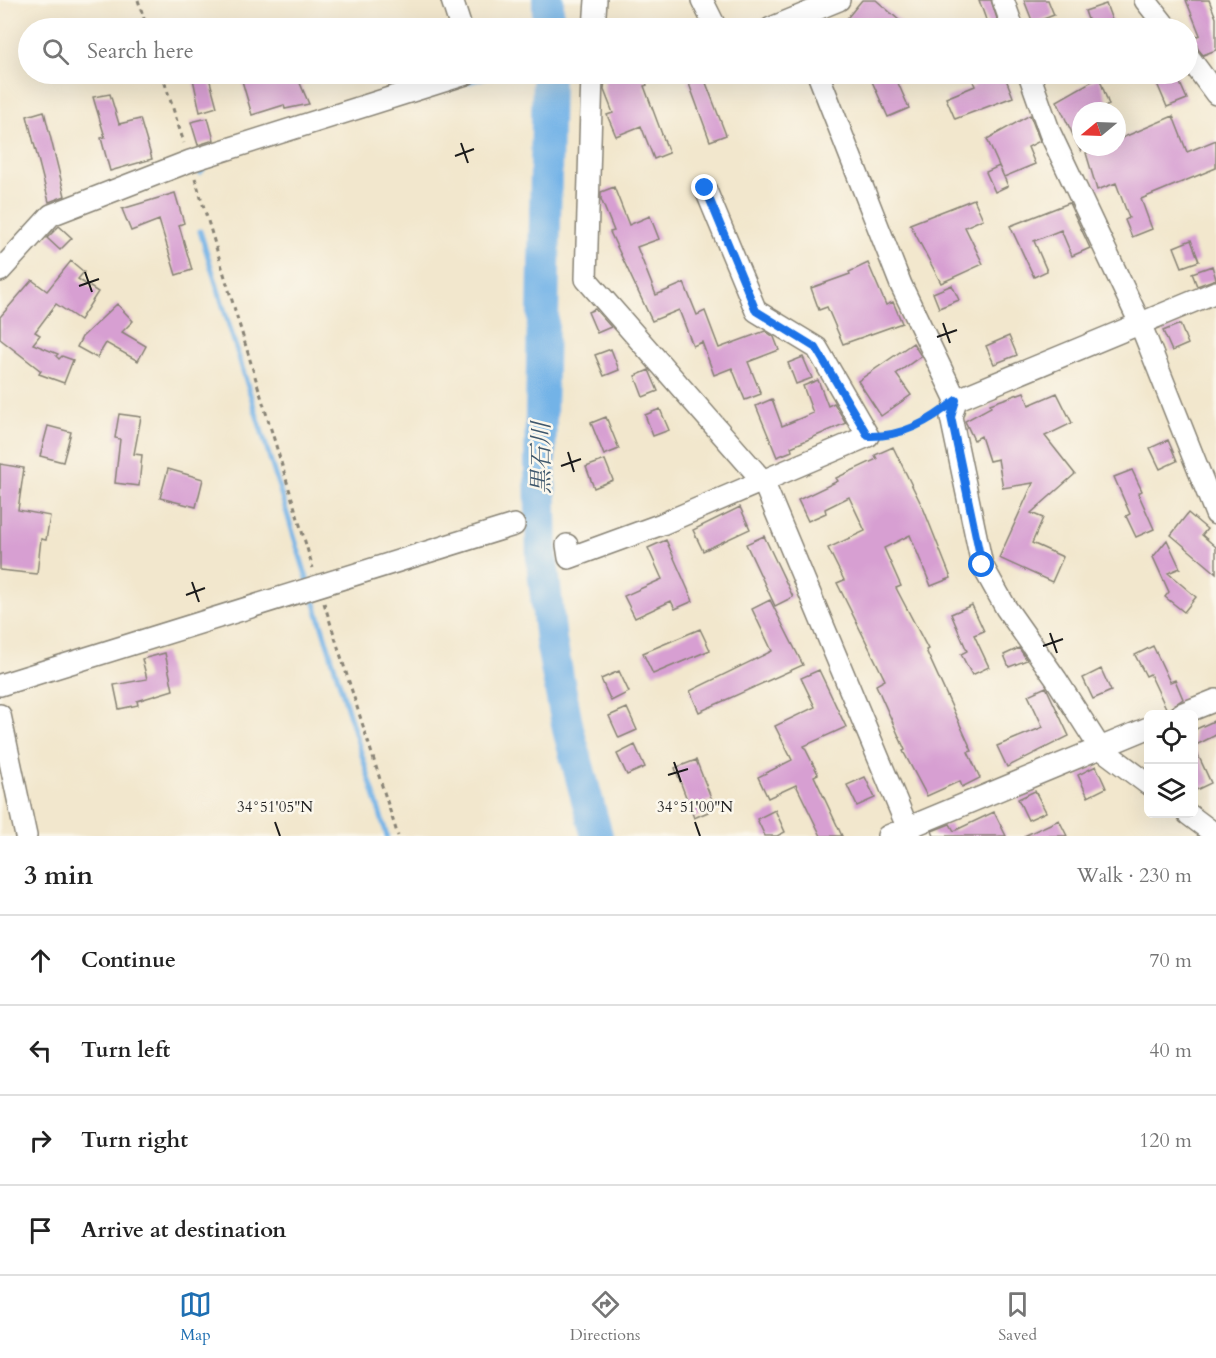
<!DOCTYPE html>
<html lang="en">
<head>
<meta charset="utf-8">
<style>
	:root { --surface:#fff; --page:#f6f6f6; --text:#222; --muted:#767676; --line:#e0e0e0; --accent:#1f6fb2 }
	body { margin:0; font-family:Cardo,"Noto Serif JP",serif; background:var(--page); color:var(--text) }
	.controls { position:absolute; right:18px; bottom:18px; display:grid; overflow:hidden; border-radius:9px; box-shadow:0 6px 24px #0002 }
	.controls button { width:54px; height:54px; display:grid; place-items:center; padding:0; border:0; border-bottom:2px solid var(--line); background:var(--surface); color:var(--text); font:30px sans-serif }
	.compass { position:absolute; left:1072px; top:102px; width:54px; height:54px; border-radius:50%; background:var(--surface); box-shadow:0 6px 24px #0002; rotate:251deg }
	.stop { position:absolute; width:18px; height:18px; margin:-14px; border:4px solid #1a73e8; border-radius:50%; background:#fff }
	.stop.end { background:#1a73e8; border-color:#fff; box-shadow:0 2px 6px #0008 }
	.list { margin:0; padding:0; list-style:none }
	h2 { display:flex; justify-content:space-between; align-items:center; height:78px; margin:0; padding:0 24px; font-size:26px }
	h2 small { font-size:20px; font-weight:400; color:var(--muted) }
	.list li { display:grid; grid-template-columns:39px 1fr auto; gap:18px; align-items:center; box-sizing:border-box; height:90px; padding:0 24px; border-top:2px solid var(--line) }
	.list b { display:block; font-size:22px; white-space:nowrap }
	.list em { font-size:20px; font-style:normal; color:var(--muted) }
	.icon { flex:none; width:33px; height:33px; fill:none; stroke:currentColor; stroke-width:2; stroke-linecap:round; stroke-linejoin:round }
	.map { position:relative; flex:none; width:1216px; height:836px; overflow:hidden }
	.search { position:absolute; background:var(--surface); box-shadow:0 6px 24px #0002; left:18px; right:18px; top:18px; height:66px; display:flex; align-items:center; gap:15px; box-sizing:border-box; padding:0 21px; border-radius:33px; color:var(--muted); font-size:22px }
	.sheet { height:438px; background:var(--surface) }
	nav { display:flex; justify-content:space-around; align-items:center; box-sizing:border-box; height:84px; border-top:2px solid var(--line); background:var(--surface); font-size:16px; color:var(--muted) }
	nav a { display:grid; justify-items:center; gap:3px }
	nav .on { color:var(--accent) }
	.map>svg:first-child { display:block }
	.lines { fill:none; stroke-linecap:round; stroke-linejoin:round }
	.stream { stroke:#73b3e7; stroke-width:5 }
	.river { stroke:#73b3e7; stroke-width:32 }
	.building { fill:#d79fd2 }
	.minor-casing { stroke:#878274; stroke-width:24 }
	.path { stroke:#878274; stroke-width:3; stroke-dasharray:4.5 4.5; stroke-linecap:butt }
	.minor { stroke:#fff; stroke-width:21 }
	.route { stroke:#1a73e8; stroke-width:8 }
	.ticks { fill:none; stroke:#1c1c1c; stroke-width:2 }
	.labels { text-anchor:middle; stroke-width:5; stroke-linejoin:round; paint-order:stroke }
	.water-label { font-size:24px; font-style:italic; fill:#3f586d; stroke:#fbf7ec }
	.ticks-label { font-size:15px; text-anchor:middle; fill:#1c1c1c; stroke:#fbf7ec; stroke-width:5; stroke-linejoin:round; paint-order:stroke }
</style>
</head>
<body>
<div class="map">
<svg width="1216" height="836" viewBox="0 0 1216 836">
	<rect width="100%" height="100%" fill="#fbf7ec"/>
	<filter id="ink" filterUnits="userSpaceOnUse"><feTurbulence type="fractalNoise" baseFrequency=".0167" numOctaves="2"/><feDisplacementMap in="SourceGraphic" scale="12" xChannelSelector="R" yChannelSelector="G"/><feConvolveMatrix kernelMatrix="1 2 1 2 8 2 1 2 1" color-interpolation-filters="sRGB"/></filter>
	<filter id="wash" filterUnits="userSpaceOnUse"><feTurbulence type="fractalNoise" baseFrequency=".008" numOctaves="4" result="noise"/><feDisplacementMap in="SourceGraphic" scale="24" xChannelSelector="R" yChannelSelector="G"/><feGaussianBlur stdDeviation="1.35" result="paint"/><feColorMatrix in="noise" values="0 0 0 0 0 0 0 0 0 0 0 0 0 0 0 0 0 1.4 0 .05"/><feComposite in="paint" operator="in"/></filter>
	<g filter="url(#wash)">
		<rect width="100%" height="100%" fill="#f2e7cd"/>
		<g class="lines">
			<!-- stream -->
			<path class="stream" d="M469 82 496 74
				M200 173 208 163
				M200 231 309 585
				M312 594 387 836"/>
			<!-- river -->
			<path class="river" d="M548 28V0
				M548 74 540 463 542 560 551 641 568 729 597 836"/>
		</g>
		<g id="blocks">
			<!-- building -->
			<path class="building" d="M862 0H876L908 28H839Z
				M979 0H991L1000 28H989Z
				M1024 0H1048L1054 15 1033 23Z
				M1186 0H1209L1216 18V50L1203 55 1198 49 1194 37 1200 35Z
				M1106 4 1115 28H1091L1085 11Z
				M192 74H208L217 107 200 112Z
				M240 74H296L309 104 285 109 284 105 252 115Z
				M614 74H642L647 85 644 86 669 153 654 159 641 126 616 136 607 115 613 113 604 90 605 77Z
				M878 74H894L909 108 888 117 870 77Z
				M970 74H1004L1013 97 955 119 946 98 975 86Z
				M1153 74H1176L1187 99 1167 107Z
				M703 75 726 135 710 141 688 81Z
				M1099 77 1109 105 1093 111H1081V152L1057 101Z
				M110 94 119 124 140 119 152 159 110 171 101 138 105 137 93 97Z
				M44 111 65 196 49 202 27 116Z
				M1030 115 1040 141 1028 147 1035 164 1004 177 987 139Z
				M1173 116 1187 152 1216 140V168L1141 199 1152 229 1132 237 1125 220 1129 218 1116 183 1097 190 1086 153 1100 147H1117V140Z
				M208 118 214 140 198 145 191 122Z
				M999 166 1008 186 995 192 986 172Z
				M614 187 629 225 650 216 659 239 637 247 656 295 684 283 697 315 705 311 719 348 765 331 774 337 779 350 748 362 761 394 745 400 732 368 714 375 702 342 693 346 679 310 652 321 610 232 614 231 601 199V192Z
				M175 193 184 223 179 225 192 270 176 275 159 220 131 231 122 209Z
				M974 199 983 219 965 227 983 264 941 283 910 224Z
				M1069 203 1090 248 1072 256 1061 230 1034 241 1047 271 1034 277 1010 226Z
				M59 226 72 238 60 250 47 238Z
				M1191 240 1199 261 1182 267 1174 247Z
				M71 261 84 272 78 279 98 292 80 320 56 304 35 332 40 335 33 344 58 354 56 356 59 359 62 356 73 360 64 383 39 374 41 371 0 339V317L32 280 47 291Z
				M868 263 886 305 893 302 902 323 843 344 827 307 819 310 811 288 850 274 849 272Z
				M1212 266 1216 279 1197 286 1192 273Z
				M952 285 959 300 939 308 933 293Z
				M117 304 133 321 122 332 146 346 138 361 106 343 97 358 77 347 82 337Z
				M595 309 611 327 597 333 588 312Z
				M1180 324 1188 344 1172 351 1163 331Z
				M1009 336 1017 355 994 364 986 346Z
				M913 343 921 356 896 374 911 395 881 416 858 381Z
				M611 349 619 370 604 376 595 355Z
				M803 357 812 378 796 384 788 363Z
				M649 370 658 391 643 397 635 376Z
				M818 380 828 406 834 403 846 423 791 447 792 451 777 457 756 406 772 399 782 426 813 413 803 386Z
				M1024 392 1029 405 1057 393 1072 423 1045 436 1075 474 1031 513 1043 518 1032 543 1063 557 1052 582 999 558 1033 483 1003 488 998 459 989 461 981 436 974 440 965 421 991 407 990 404Z
				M660 409 669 430 653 436 645 415Z
				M119 414 141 417 134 454 142 455 139 486 115 483 120 439 115 438Z
				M606 417 619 449 604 455 591 423Z
				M48 426 71 432 63 462 40 456Z
				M1168 440 1177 461 1160 469 1150 448Z
				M893 447 924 510 951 578 931 586 910 535 884 548 901 586 896 588 928 649 926 650 972 751 968 752 980 778 962 787 960 781 927 796 903 751 905 750 876 685 885 680 837 583 844 580 828 548 865 531 849 497 825 509 826 513 808 521 798 500 838 481 836 478 877 459 875 455Z
				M605 460 613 480 594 488 586 467Z
				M0 464 24 468 18 510 50 516 46 540 41 539 37 574 0 570Z
				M168 469 203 479 196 507 160 498Z
				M1132 470 1142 491 1138 493 1154 529 1136 537 1126 516 1130 514 1114 477Z
				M740 507 750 529 703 551 693 530Z
				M1188 513 1207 529 1202 535 1216 547V573L1171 535Z
				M764 536 793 597 775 606 746 544Z
				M666 540 693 601 675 609 671 601 635 618 624 596 662 579 648 548Z
				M1167 540 1180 568 1168 573 1196 597 1184 612 1165 597 1169 592 1153 557Z
				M770 600 803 665 699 712 690 691 772 651 752 609Z
				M972 605 984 631 974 635 989 667 972 675 961 654 967 651 951 614Z
				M700 629 710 650 653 674 643 653Z
				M1153 646 1170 682 1175 680 1183 699 1167 710 1150 674 1146 676 1135 655Z
				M1019 648 1027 660 1009 667 1004 655Z
				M165 653 173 690 137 701 138 705 119 709 114 685 147 679 142 659Z
				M1101 669 1111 691 1093 699 1083 678Z
				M819 670 846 727 804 746 818 774 814 776 842 836H821L796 785 768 798 758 777 792 760 775 726 815 707 801 678Z
				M619 671 629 692 611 701 601 679Z
				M1046 687 1069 736 1007 767 997 746 1043 727 1028 695Z
				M627 708 637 730 619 738 609 716Z
				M1216 720V735L1194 746V730Z
				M635 745 645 767 627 775 617 754Z
				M1194 746 1211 783 1194 791Z
				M696 760 712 800 705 802 708 812 694 818 675 768Z
				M1096 766 1106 788 1088 797 1078 775Z
				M865 777 875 798 857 806 847 785Z
				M1035 791 1046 812 1028 820 1018 799Z
				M775 810 785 832 777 836H765L757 819Z
				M994 812 1006 836H934L932 831 950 824 954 831Z
				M1059 820 1067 836H1024Z"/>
		</g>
	</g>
	<g filter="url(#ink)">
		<use href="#blocks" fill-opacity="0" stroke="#878274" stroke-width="1.5"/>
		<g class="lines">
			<defs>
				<path id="minor" d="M452 0 461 28
					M702 0 716 28
					M1003 0 1013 28
					M1145 0 1167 28
					M594 28 596 0
					M771 28 839 0
					M1188 56 1216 94
					M592 74 586 279 763 481 911 836
					M818 74 901 285 956 400 951 417 982 565 1006 608 1056 679 1100 748 1148 784
					M1029 74 1050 133 1140 323 1216 514
					M0 271 51 215 190 161 466 74
					M956 400 1216 292
					M567 545 569 558 662 524 868 436 817 348 756 311 705 188
					M0 685 514 525
					M1181 714 1216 700
					M0 715 26 836
					M1188 814 1216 835
					M888 836 1148 728"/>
			</defs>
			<!-- minor casing -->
			<use href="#minor" class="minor-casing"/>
			<!-- path -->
			<path class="path" d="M138 0 147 28
				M162 74 184 143
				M195 178 313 568
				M887 436 934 418
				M324 603 398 836"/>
			<!-- minor -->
			<use href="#minor" class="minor"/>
		</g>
	</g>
	<g class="lines" filter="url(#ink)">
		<!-- route -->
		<path class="route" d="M705 188 756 311 816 348 868 436C902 437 929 422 956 400L951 417 982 565"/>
	</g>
	<!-- ticks -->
	<path class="ticks" d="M461 143 468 163M455 156 474 149M85 272 92 292M79 286 99 279M943 323 950 343M937 337 957 330M568 452 574 472M561 466 581 459M192 582 199 602M186 595 205 588M1050 633 1057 653M1043 646 1063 639M674 762 681 782M668 775 688 769M275 822 280 836M695 822 700 836"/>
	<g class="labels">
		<!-- water labels -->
		<g class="water-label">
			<text transform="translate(541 458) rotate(-90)" y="8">黒石川</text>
		</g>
	</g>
	<g class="ticks-label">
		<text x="275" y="812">34°51'05"N</text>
		<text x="695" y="812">34°51'00"N</text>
	</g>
</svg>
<div class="controls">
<button><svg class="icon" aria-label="locate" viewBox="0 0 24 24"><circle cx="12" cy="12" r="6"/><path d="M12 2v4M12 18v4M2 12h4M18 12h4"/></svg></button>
<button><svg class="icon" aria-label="layers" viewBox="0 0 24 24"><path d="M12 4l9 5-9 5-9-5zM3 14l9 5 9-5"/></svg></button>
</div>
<svg class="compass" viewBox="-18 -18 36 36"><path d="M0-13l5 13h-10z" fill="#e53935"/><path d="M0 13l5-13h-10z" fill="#767676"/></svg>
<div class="stop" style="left:982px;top:565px"></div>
<div class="stop end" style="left:705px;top:188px"></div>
<div class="search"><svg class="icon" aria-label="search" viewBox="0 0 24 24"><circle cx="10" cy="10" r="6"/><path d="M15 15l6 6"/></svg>Search here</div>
</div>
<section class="sheet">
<h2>3 min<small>Walk · 230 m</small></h2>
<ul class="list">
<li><svg class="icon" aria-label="ahead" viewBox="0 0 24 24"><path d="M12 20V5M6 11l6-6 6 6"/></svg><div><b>Continue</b></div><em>70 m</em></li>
<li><svg class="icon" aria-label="left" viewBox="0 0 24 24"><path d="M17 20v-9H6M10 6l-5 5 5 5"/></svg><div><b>Turn left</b></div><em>40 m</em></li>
<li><svg class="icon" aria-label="right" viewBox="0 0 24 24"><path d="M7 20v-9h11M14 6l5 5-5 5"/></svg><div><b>Turn right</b></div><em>120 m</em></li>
<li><svg class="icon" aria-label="arrive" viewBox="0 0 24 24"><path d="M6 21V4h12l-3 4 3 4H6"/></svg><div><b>Arrive at destination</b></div></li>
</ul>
</section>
<nav>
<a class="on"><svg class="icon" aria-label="map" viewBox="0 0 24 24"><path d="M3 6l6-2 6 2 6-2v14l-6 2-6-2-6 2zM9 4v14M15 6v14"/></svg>Map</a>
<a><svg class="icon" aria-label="directions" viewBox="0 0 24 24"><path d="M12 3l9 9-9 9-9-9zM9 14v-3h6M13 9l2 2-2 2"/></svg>Directions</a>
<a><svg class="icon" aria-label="saved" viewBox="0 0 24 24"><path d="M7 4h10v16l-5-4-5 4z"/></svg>Saved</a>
</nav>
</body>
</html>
